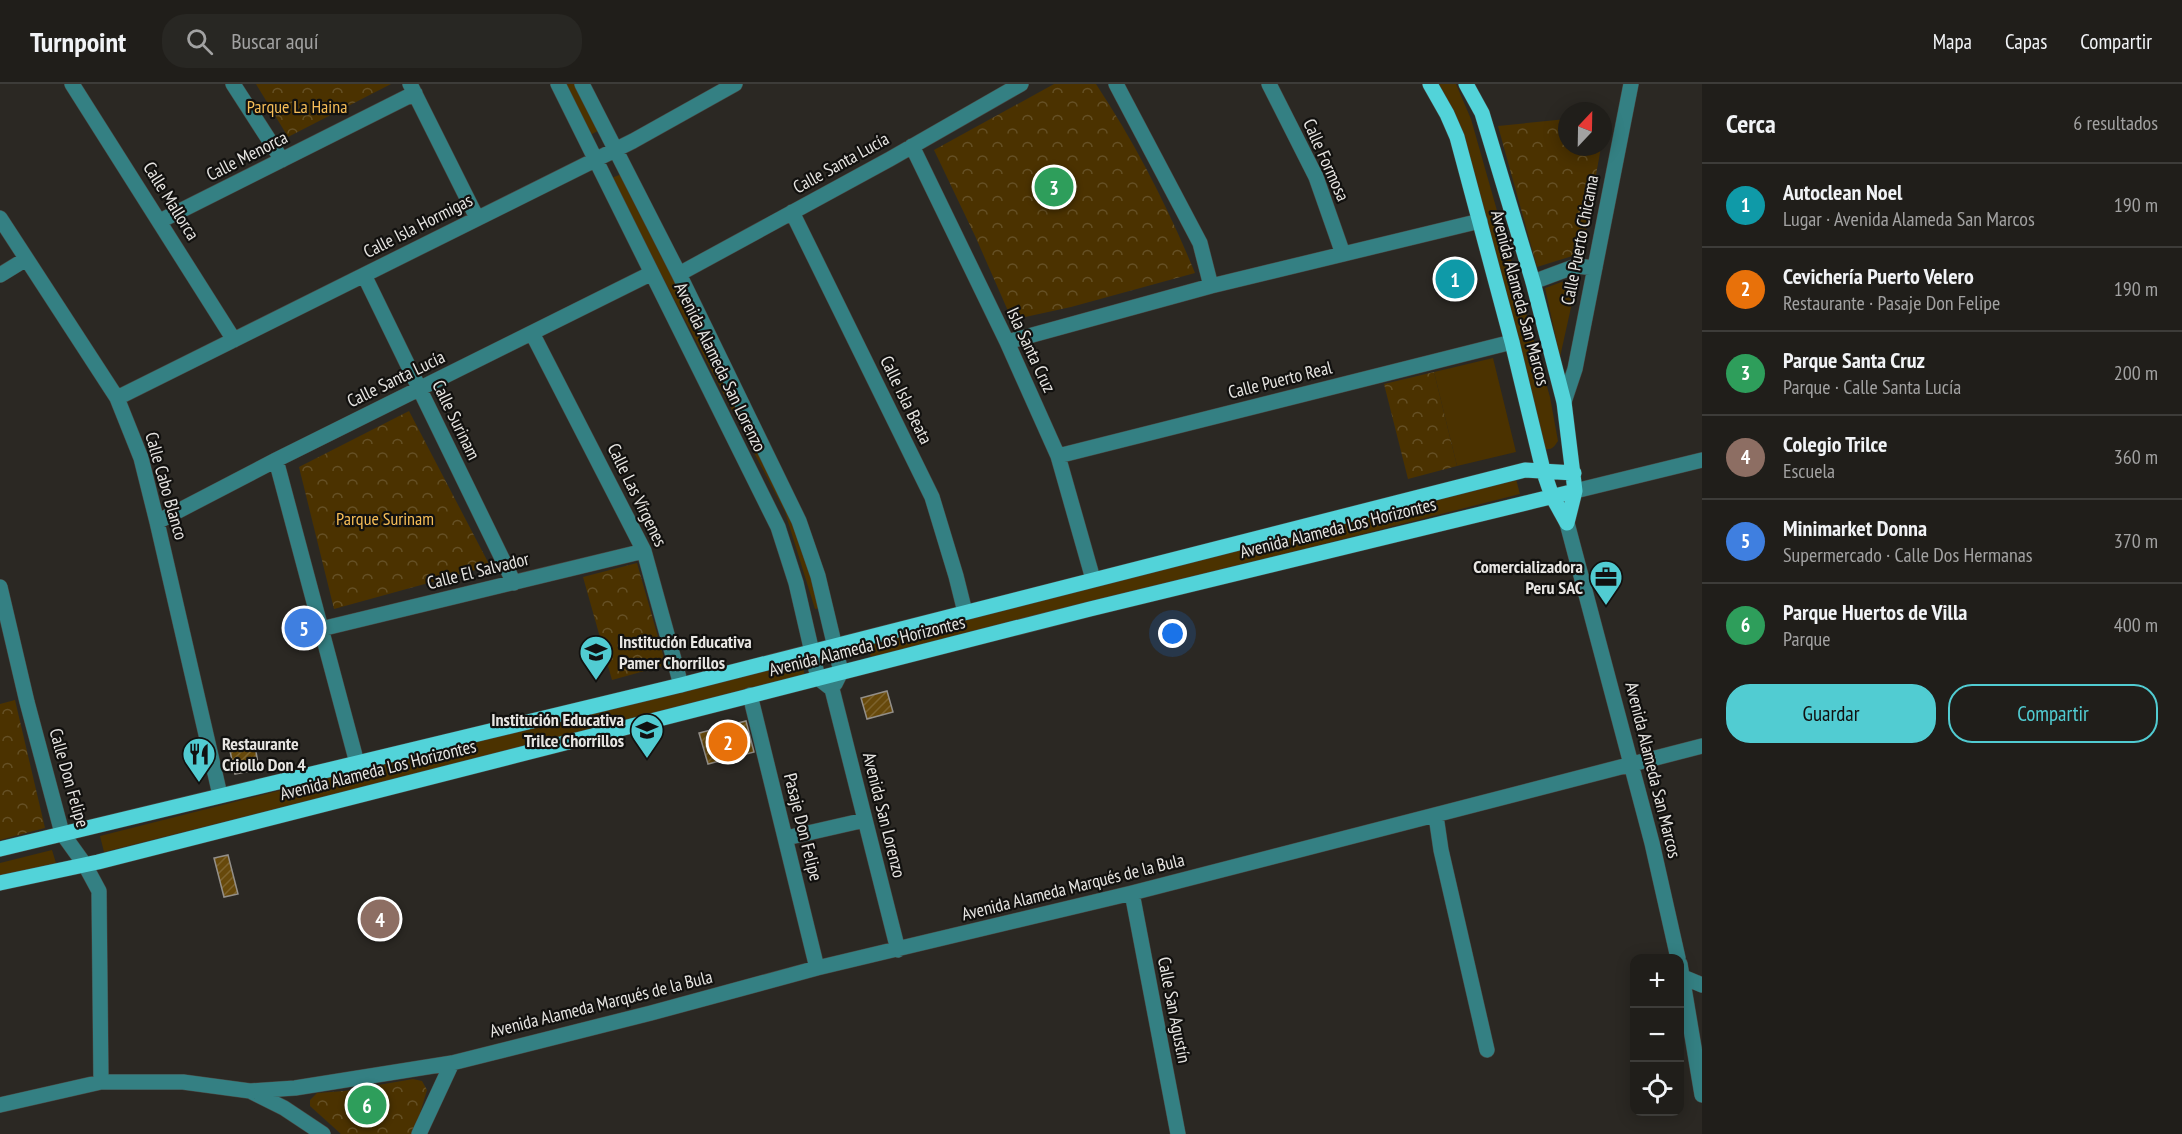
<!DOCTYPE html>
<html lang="es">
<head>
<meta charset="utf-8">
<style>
	:root { --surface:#201e1a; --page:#282723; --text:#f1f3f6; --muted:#a2a2a2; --line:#3d3c39; --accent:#51ccd2 }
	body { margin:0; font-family:"PT Sans Narrow",sans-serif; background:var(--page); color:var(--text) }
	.controls { position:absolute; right:18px; bottom:18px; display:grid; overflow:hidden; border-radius:12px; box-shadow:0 3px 15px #0003 }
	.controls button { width:54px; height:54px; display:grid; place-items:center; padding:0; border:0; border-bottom:2px solid var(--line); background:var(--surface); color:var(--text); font:30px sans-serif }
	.compass { position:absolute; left:1558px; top:18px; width:54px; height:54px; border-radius:50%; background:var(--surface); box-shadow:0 3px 15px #0003; rotate:22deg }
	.you { position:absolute; left:1173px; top:550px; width:21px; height:21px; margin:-15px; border:4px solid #fff; border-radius:50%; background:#1a73e8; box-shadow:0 0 0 9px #1a73e833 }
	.badge { display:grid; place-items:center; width:39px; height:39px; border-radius:50%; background:var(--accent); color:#fff; font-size:20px; font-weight:700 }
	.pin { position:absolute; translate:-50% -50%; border:3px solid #fff; box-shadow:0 2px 6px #0006 }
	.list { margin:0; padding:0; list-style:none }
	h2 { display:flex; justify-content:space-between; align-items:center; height:78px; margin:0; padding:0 24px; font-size:26px }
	h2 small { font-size:20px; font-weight:400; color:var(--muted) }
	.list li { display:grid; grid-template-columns:39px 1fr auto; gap:18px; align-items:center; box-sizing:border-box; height:84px; padding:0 24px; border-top:2px solid var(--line) }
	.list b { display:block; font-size:22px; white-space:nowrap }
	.list p { margin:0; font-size:20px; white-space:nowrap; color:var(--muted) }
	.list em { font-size:20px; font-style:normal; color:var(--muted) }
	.actions { display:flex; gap:12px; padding:18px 24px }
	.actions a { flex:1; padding:14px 0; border:2px solid var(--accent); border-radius:24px; text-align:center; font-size:21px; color:var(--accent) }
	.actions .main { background:var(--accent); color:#111 }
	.icon { flex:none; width:33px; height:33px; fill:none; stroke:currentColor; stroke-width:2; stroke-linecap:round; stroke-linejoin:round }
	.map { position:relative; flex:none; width:1702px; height:1050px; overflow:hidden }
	header { display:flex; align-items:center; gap:36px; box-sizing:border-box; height:84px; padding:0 30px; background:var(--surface); border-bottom:2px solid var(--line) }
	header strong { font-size:28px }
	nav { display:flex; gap:33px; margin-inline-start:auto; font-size:21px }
	.search { width:420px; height:54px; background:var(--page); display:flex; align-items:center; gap:15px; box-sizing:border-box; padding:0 21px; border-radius:24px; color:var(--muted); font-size:22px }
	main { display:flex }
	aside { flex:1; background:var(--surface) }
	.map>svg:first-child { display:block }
	.grass { fill:#4b3200 }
	.park { fill:url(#park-crowns) }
	.building { fill:url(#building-hatch); stroke:#938f89; stroke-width:1.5 }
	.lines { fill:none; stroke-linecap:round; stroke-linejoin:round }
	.minor-casing { stroke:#494642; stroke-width:16 }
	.major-casing { stroke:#494642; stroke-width:16 }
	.minor { stroke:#348083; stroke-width:15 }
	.major { stroke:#52d3d9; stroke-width:15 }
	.labels { text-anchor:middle; stroke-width:4.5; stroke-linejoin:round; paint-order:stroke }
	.park-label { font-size:18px; fill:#f7be58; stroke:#12110f }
	.street-label { font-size:18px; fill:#e7e5e2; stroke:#12110f }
	.poi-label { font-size:18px; font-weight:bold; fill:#e7e5e2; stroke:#12110f; text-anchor:end }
</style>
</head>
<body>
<header>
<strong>Turnpoint</strong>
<div class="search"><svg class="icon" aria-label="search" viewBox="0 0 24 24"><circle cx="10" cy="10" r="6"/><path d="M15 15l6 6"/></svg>Buscar aquí</div>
<nav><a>Mapa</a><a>Capas</a><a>Compartir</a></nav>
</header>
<main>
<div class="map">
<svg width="1702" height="1050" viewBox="0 0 1702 1050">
	<defs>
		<pattern id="park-crowns" width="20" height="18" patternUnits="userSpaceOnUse" patternTransform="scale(1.5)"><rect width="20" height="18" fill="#4b3200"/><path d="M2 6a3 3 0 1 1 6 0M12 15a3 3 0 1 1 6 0" fill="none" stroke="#655025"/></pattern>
		<pattern id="building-hatch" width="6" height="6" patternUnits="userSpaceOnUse" patternTransform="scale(1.5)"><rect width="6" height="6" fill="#67490b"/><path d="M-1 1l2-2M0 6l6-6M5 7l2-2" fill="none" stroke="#7d632e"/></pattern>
	</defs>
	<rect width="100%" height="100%" fill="#2b2823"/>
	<!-- grass -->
	<path class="grass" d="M565 0H577L600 46 590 51Z
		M1437 0H1456L1471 35 1550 313 1558 357C1554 363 1552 366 1545 365Z
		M622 90 790 425 822 524 815 525 785 428 611 94Z
		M1578 192 1560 273 1545 204Z
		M1493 274 1516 368 1457 382 1434 288Z
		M1516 395 1520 410 871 575 868 559Z
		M801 575 805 592 104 768 100 752Z
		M52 766 56 779 0 792V779Z"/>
	<!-- park -->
	<path class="park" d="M256 0H391L288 53Z
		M1054 0H1096C1136 61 1167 121 1195 189L1071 223 1012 236 976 154 934 66Z
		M1567 35V63H1601L1582 169 1537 183 1498 42Z
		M1434 288 1457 382 1408 395 1384 300Z
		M409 327 490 482 334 525 299 383Z
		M637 479 666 581 612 596 583 493Z
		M15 616 45 744 0 756V620Z
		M413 995 422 997 427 1006 414 1050H341L310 1022V1016L317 1009 344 1007Z"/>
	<!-- building -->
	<path class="building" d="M1465 183 1470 202 1444 208 1439 189Z
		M887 607 893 628 867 635 861 614Z
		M746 637 754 668 708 680 699 649Z
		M255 662 259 685 235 690 230 667Z
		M228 771 238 810 224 813 214 774Z"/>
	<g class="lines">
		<defs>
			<path id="minor" d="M72 0 234 256
				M233 0 282 76
				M410 0 477 134
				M558 0 778 443 796 499 818 594 832 605 898 866
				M582 0 679 190 799 437 818 492 841 588 835 600
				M1116 0 1200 159 1211 202
				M1269 0 1316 93 1343 170
				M912 62 1007 258 1058 372 1093 495
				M792 128 932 413 956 492 965 528
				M0 134 117 314 141 374 157 438 220 711
				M160 137 415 9
				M679 190 890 75 1021 0
				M0 191 26 175
				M364 191 514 499
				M1533 198 1576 182 1595 184
				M532 249 644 467 681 601
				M1007 258 1211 202 1480 137
				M117 314 633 57 735 0
				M1564 318 1575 285 1631 0
				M1058 372 1512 258
				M276 376 357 679
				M1575 407 1702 376
				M157 438 276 376 652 189
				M1567 439 1652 759 1678 874
				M0 503 27 618 62 749 85 781 99 807 101 998
				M321 545 644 467
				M750 611 817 884
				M1436 732 1441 766 1487 966
				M786 754 865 736
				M1132 809 1178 1050
				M1680 880 1702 1011
				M1683 893 1702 901
				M252 1008 284 1024 323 1050
				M0 1021 101 998H183L250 1007 295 1004 452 979 651 929 817 884 1132 809 1702 662
				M419 1050 452 979"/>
			<path id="major" d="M1430 0 1447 30 1457 53 1512 258 1543 386 1552 412 1567 439
				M1466 0 1482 29 1533 198 1564 318 1575 407 1567 439
				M0 765 681 601 1525 386 1574 389
				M0 799 98 778 1090 525 1575 407"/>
		</defs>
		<!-- minor casing -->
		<use href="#minor" class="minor-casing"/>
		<!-- major casing -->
		<use href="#major" class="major-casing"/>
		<!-- minor -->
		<use href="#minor" class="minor"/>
		<!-- major -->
		<use href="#major" class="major"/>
	</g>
	<!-- icons -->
	<defs>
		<symbol id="office-pin" viewBox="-11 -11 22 30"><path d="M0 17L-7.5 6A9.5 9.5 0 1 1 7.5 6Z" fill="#51ccd2" stroke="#12110f"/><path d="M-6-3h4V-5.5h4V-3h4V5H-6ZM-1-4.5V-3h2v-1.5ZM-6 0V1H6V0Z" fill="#111"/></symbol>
		<symbol id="school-pin" viewBox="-11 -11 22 30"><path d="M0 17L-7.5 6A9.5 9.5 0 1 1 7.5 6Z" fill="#51ccd2" stroke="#12110f"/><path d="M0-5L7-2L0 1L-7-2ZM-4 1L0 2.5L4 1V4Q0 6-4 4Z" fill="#111"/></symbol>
		<symbol id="restaurant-pin" viewBox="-11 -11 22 30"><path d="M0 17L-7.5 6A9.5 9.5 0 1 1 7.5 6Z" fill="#51ccd2" stroke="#12110f"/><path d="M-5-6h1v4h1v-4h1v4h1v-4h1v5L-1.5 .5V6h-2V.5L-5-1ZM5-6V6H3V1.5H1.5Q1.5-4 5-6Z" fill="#111"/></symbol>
	</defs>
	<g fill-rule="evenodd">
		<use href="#office-pin" x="1587" y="474" width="38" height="52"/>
		<use href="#school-pin" x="577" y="549" width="38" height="52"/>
		<use href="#school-pin" x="628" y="627" width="38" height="52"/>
		<use href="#restaurant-pin" x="180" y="651" width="38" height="52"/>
	</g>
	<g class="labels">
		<!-- park labels -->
		<g class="park-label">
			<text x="297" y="29">Parque La Haina</text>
			<text x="385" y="441">Parque Surinam</text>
		</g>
		<!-- street labels -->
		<g class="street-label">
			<text transform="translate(247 72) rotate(-27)" y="6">Calle Menorca</text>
			<text transform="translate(1326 76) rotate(66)" y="6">Calle Formosa</text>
			<text transform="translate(841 79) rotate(-29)" y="6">Calle Santa Lucía</text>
			<text transform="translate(171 117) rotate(58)" y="6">Calle Mallorca</text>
			<text transform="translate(418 142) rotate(-27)" y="6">Calle Isla Hormigas</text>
			<text transform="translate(1580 156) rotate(-79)" y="6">Calle Puerto Chicama</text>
			<text transform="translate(1520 214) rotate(75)" y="6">Avenida Alameda San Marcos</text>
			<text transform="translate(1031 266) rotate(65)" y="6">Isla Santa Cruz</text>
			<text transform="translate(720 283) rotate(64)" y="6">Avenida Alameda San Lorenzo</text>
			<text transform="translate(396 295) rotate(-26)" y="6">Calle Santa Lucía</text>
			<text transform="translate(1280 296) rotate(-14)" y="6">Calle Puerto Real</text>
			<text transform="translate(906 316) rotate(64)" y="6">Calle Isla Beata</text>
			<text transform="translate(456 336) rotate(64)" y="6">Calle Surinam</text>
			<text transform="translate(166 402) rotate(74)" y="6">Calle Cabo Blanco</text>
			<text transform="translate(637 411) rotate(64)" y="6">Calle Las Vírgenes</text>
			<text transform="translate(1338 444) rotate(-14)" y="6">Avenida Alameda Los Horizontes</text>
			<text transform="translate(478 487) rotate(-14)" y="6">Calle El Salvador</text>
			<text transform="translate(867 562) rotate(-14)" y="6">Avenida Alameda Los Horizontes</text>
			<text transform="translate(378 686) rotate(-14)" y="6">Avenida Alameda Los Horizontes</text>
			<text transform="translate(1653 686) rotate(76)" y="6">Avenida Alameda San Marcos</text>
			<text transform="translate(69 694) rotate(74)" y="6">Calle Don Felipe</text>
			<text transform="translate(884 731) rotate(76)" y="6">Avenida San Lorenzo</text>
			<text transform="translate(803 743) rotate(76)" y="6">Pasaje Don Felipe</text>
			<text transform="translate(1073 803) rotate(-14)" y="6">Avenida Alameda Marqués de la Bula</text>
			<text transform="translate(601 920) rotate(-14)" y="6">Avenida Alameda Marqués de la Bula</text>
			<text transform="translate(1174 926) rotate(79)" y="6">Calle San Agustín</text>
		</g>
		<!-- poi labels -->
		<g class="poi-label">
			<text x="1583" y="489">Comercializadora<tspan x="1583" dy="21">Peru SAC</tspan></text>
			<text x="619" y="564" text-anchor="start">Institución Educativa<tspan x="619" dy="21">Pamer Chorrillos</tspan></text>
			<text x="624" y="642">Institución Educativa<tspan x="624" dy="21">Trilce Chorrillos</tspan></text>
			<text x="222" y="666" text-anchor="start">Restaurante<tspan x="222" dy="21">Criollo Don 4</tspan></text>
		</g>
	</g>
</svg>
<div class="controls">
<button>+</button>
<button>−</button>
<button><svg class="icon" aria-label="locate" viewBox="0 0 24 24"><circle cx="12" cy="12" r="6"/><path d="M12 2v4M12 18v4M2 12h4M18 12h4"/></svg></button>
</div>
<svg class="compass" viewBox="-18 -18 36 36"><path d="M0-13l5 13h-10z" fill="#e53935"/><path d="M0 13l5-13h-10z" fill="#a2a2a2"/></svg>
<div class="you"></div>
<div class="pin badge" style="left:1455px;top:195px;background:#0f9aa8">1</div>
<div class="pin badge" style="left:728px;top:658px;background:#e8710a">2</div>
<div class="pin badge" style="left:1054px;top:103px;background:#2e9e5b">3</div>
<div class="pin badge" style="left:380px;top:835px;background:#8d6e63">4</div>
<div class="pin badge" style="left:304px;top:544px;background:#3f7fe0">5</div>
<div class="pin badge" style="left:367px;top:1021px;background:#2e9e5b">6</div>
</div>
<aside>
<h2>Cerca<small>6 resultados</small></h2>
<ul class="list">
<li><span class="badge" style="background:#0f9aa8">1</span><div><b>Autoclean Noel</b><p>Lugar · Avenida Alameda San Marcos</p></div><em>190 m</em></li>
<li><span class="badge" style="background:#e8710a">2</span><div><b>Cevichería Puerto Velero</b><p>Restaurante · Pasaje Don Felipe</p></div><em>190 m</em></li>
<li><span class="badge" style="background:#2e9e5b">3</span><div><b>Parque Santa Cruz</b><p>Parque · Calle Santa Lucía</p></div><em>200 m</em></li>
<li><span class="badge" style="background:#8d6e63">4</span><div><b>Colegio Trilce</b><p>Escuela</p></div><em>360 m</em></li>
<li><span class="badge" style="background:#3f7fe0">5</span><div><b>Minimarket Donna</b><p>Supermercado · Calle Dos Hermanas</p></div><em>370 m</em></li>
<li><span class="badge" style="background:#2e9e5b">6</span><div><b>Parque Huertos de Villa</b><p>Parque</p></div><em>400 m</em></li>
</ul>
<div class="actions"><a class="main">Guardar</a><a>Compartir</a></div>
</aside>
</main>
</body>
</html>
